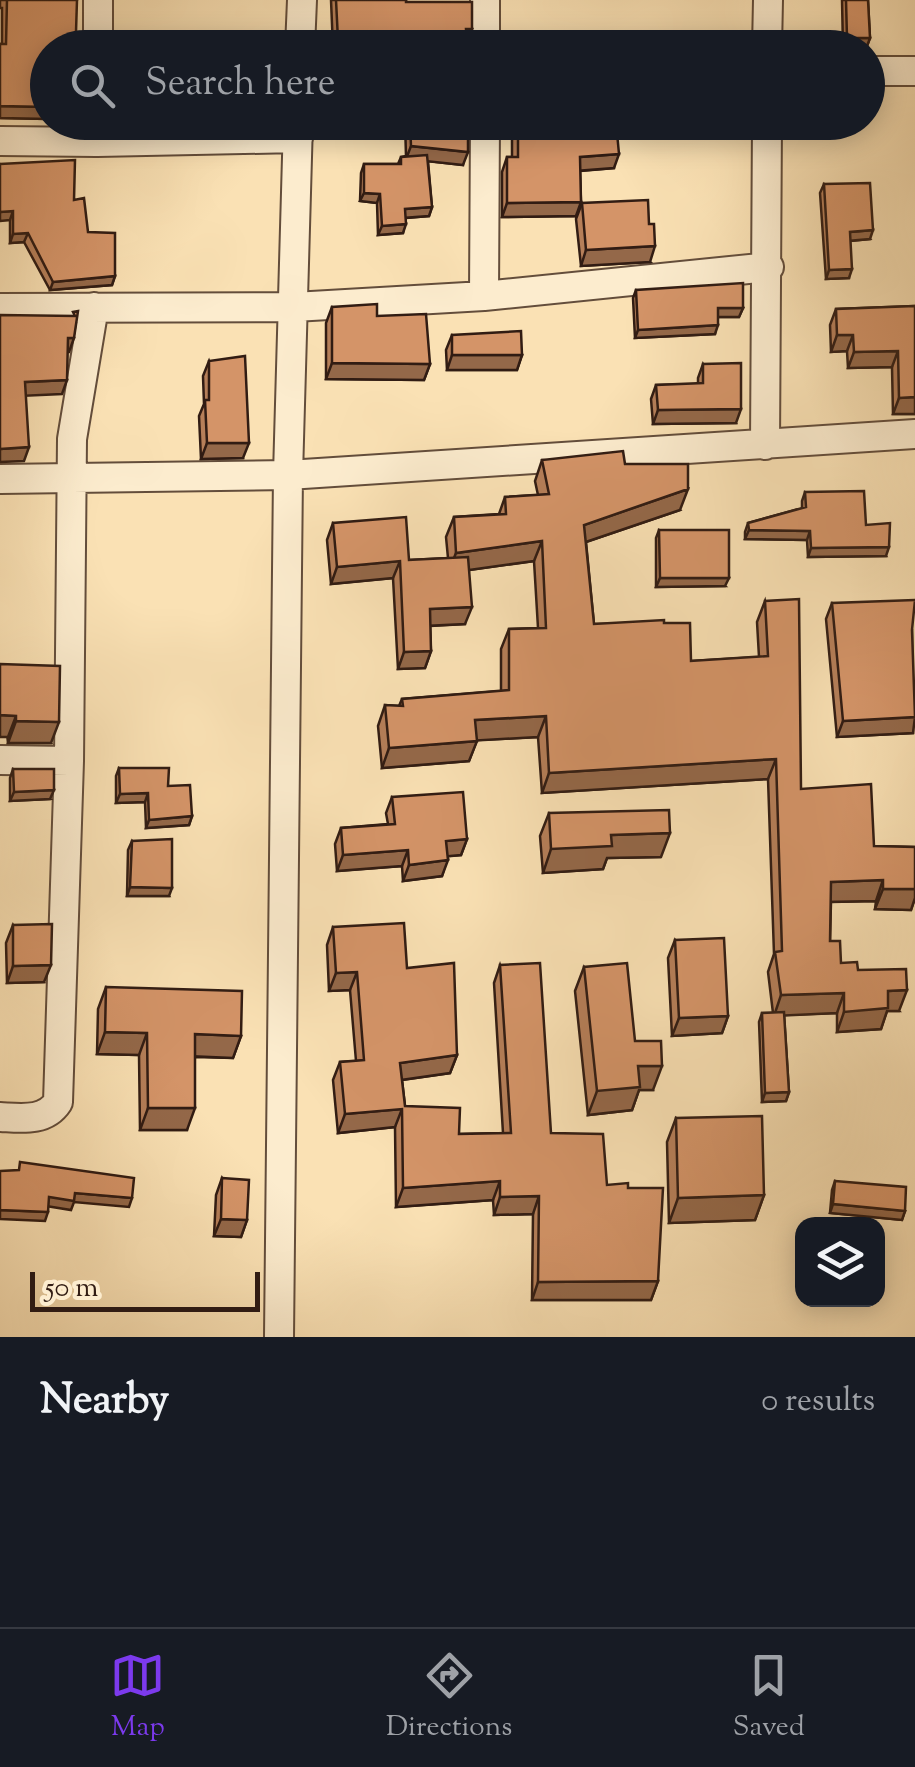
<!DOCTYPE html>
<html lang="en">
<head>
<meta charset="utf-8">
<style>
	:root { --surface:#171b24; --page:#20242c; --text:#f1f3f6; --muted:#9ea1a6; --line:#363941; --accent:#7c3aed }
	body { margin:0; font-family:"Sorts Mill Goudy",serif; background:var(--page); color:var(--text) }
	.controls { position:absolute; right:30px; bottom:30px; display:grid; overflow:hidden; border-radius:20px; box-shadow:0 5px 25px #0003 }
	.controls button { width:90px; height:90px; display:grid; place-items:center; padding:0; border:0; border-bottom:2px solid var(--line); background:var(--surface); color:var(--text); font:50px sans-serif }
	.scale { position:absolute; left:30px; bottom:25px; width:230px; box-sizing:border-box; padding-left:10px; border:5px solid #311c13; border-top:0; font-size:28px; line-height:35px; white-space:nowrap; color:#311c13; -webkit-text-stroke:8px #fcecce; paint-order:stroke }
	.list { margin:0; padding:0; list-style:none }
	h2 { display:flex; justify-content:space-between; align-items:center; height:130px; margin:0; padding:0 40px; font-size:42px }
	h2 small { font-size:32px; font-weight:400; color:var(--muted) }
	.icon { flex:none; width:55px; height:55px; fill:none; stroke:currentColor; stroke-width:2; stroke-linecap:round; stroke-linejoin:round }
	.map { position:relative; flex:none; width:915px; height:1337px; overflow:hidden }
	.search { position:absolute; background:var(--surface); box-shadow:0 5px 25px #0003; left:30px; right:30px; top:30px; height:110px; display:flex; align-items:center; gap:25px; box-sizing:border-box; padding:0 35px; border-radius:55px; color:var(--muted); font-size:38px }
	.sheet { height:290px; background:var(--surface) }
	nav { display:flex; justify-content:space-around; align-items:center; box-sizing:border-box; height:140px; border-top:2px solid var(--line); background:var(--surface); font-size:28px; color:var(--muted) }
	nav a { display:grid; justify-items:center; gap:5px }
	nav .on { color:var(--accent) }
	.map>svg:first-child { display:block }
	.lines { fill:none; stroke-linecap:round; stroke-linejoin:round }
	.street-casing { stroke:#634d3b; stroke-width:32 }
	.street { stroke:#fcecce; stroke-width:28 }
	.wall { fill:#b67f59; stroke:#311c13; stroke-width:2.5 }
	.shaded-wall { fill:#946849; stroke:#311c13; stroke-width:2.5 }
	.building { fill:#d49468; stroke:#311c13; stroke-width:2.5 }
</style>
</head>
<body>
<div class="map">
<svg width="915" height="1337" viewBox="0 0 915 1337">
	<rect width="100%" height="100%" fill="#fae1b4"/>
	<filter id="stains"><feTurbulence type="fractalNoise" baseFrequency=".002" numOctaves="4"/><feColorMatrix values="0 0 0 0 .2 0 0 0 0 .09 0 0 0 0 .02 0 0 0 .5 -.17"/></filter>
	<radialGradient id="worn" r=".72"><stop offset=".6" stop-color="#630" stop-opacity="0"/><stop offset="1" stop-color="#630" stop-opacity=".3"/></radialGradient>
	<g class="lines">
		<defs>
			<path id="street" d="M98 48V0
				M300 48 302 0
				M485 48V0
				M767 48 768 0
				M868 71H915
				M0 141 97 142 98 122
				M97 142 298 138
				M484 296 769 267
				M0 308 294 307 484 296 485 122
				M765 445 767 122
				M0 479 288 475 915 434
				M0 760 69 761
				M0 1117C21 1118 45 1122 58 1102L69 761 72 439 94 307
				M279 1337 288 475 298 122"/>
		</defs>
		<!-- street casing -->
		<use href="#street" class="street-casing"/>
		<!-- street -->
		<use href="#street" class="street"/>
	</g>
	<!-- wall -->
	<path class="wall" d="M0 0H77L48 48V119L0 118V44H2V8H0Z
		M331 0H406V2L472 29 466 41 467 48H333Z
		M842 0H868L870 38 867 46 843 47Z
		M405 122H468L463 165 428 161 432 207 429 216 406 218 403 233 378 235 377 203 360 201 361 173 364 164H398L401 157 406 156Z
		M512 122H616L614 168 580 171 581 202 576 216 502 217V172L507 157H512Z
		M0 164 74 200 88 232 115 276 112 285 50 290 24 242 10 243V220Z
		M824 184 870 239 850 241 849 278 826 279 820 193Z
		M582 203 650 262 581 266 576 219Z
		M636 290 743 308 739 317H718L715 334 635 338 633 298Z
		M915 306V414H893L892 367 848 368 847 351 831 352 830 325 836 309Z
		M332 307 377 316 430 364 424 380 326 379V323Z
		M452 335 522 355 517 370H447L446 350Z
		M209 361 243 458 201 459 199 416 204 404 203 376Z
		M703 364 736 423 653 424 651 399 656 385 698 384V378Z
		M542 460 625 464 680 510 586 542 594 624 664 623 691 661 759 657 757 622 765 601 801 789 874 846 915 847V898L911 910 875 909 876 901 831 902 830 941 841 963 858 970 899 1011H887L881 1029 837 1032V1013L784 1015 789 1092 786 1101 762 1102 759 1022 762 1013H773L768 972 774 954 768 779 542 793 538 737 477 740 469 761 382 768 378 726 385 705 399 706 402 699 501 691V649L509 629 538 628 534 561 469 570 465 624 430 626 431 651 425 668 398 669 393 578 331 584 327 540 333 523 409 560 448 558 446 537 454 517 499 514 505 497 538 495 535 481Z
		M805 492 866 525 886 556 808 557 807 540 745 539V532L748 523 802 508V501Z
		M659 530 725 586 656 587V538Z
		M832 603 912 630 913 733 837 737 826 619Z
		M0 664 51 743H8Z
		M119 768 192 816 189 825 146 828 145 802 116 803V776Z
		M13 769 50 799 10 801V778Z
		M392 797 467 839 461 855 448 856 442 876 403 881 402 866 337 871 335 844 341 828 388 824 386 813Z
		M549 813 661 857 607 858 603 869 543 873 540 836Z
		M132 841 169 896H127L128 850Z
		M13 925 44 982 7 983 6 943Z
		M333 927 407 968 457 1055 450 1073 402 1080 405 1106 459 1134 503 1133 494 983 500 965 551 1133 607 1185 628 1188 658 1281 651 1300H532L533 1214 494 1215 493 1200 396 1207 395 1127 338 1133 333 1080 340 1062 356 1061 350 990 329 991 327 945Z
		M675 940 728 1016 722 1033 672 1036 668 958Z
		M584 967 635 1041 653 1090H639L632 1110 588 1115 575 991Z
		M106 987 241 1036 233 1058 195 1057 187 1130H140L139 1055 97 1054 98 1009Z
		M676 1118 764 1195 755 1220 669 1223 667 1142Z
		M222 1178 247 1220 241 1237 214 1236 216 1195Z
		M835 1181 905 1211 902 1220 830 1213 832 1190Z"/>
	<!-- shaded-wall -->
	<path class="shaded-wall" d="M466 29H472L468 41 461 42Z
		M847 38H870L867 46 843 47Z
		M338 40H344L341 48H335Z
		M0 106 48 107V119L0 118Z
		M411 146 468 152 463 165 406 159Z
		M619 154 614 168 575 171 580 157Z
		M364 193 380 194 377 203 360 201Z
		M581 202 576 216 502 217 507 203Z
		M432 207 429 216 402 218 405 209Z
		M13 211 10 220 0 221V212Z
		M406 224 403 233 378 235 382 226Z
		M873 230 870 239 847 241 850 232Z
		M28 233 24 242 10 243 13 234Z
		M655 246 650 262 581 266 586 250Z
		M852 269 849 278 826 279 829 270Z
		M115 276 112 285 50 290 53 282Z
		M718 308H743L739 317H715Z
		M718 325 715 334 635 338 638 330Z
		M837 335H853L847 351 831 352Z
		M68 338H74L69 352H63Z
		M898 351 892 367 848 368 854 352Z
		M452 355H522L517 370H447Z
		M332 363 430 364 424 380 326 379Z
		M67 380 62 394 20 396 25 382Z
		M915 397V414H893L899 398Z
		M741 409 736 423 653 424 658 410Z
		M207 443H249L243 458 201 459Z
		M29 447 24 461 0 462V449Z
		M688 489 680 510 577 545 584 525Z
		M749 530 810 531 807 540 745 539Z
		M542 541 534 561 448 573 456 553Z
		M889 547 886 556 808 557 811 548Z
		M400 561 393 578 331 584 337 567Z
		M660 578H729L725 586 656 587Z
		M472 607 465 624 424 626 430 609Z
		M431 651 425 668 398 669 404 652Z
		M0 715 16 716 8 737H0Z
		M546 716 538 737 468 741 475 720Z
		M915 717 913 733 837 737 843 721Z
		M16 721 59 722 51 743H8Z
		M477 741 469 761 382 768 389 748Z
		M776 759 768 779 542 793 549 773Z
		M54 790 50 799 10 801 14 792Z
		M148 793 145 802 116 803 120 794Z
		M192 816 189 825 146 828 149 820Z
		M670 833 661 857 607 858 603 869 543 873 551 849 611 835Z
		M467 839 461 855 440 857 446 841Z
		M408 850 402 866 337 871 343 855Z
		M448 860 442 876 403 881 409 865Z
		M883 880 876 901 824 902 831 882Z
		M130 887 172 888 169 896H127Z
		M883 889H915V898L911 910 875 909Z
		M51 965 44 982 7 983 13 966Z
		M357 972 350 990 329 991 336 973Z
		M907 990 899 1011H887L881 1029 837 1032 844 1012 888 991Z
		M844 993 837 1013 774 1016 781 995Z
		M728 1016 722 1033 672 1036 679 1018Z
		M105 1032 147 1033 139 1055 97 1054Z
		M195 1034 241 1036 233 1058 187 1056Z
		M457 1055 450 1073 394 1081 400 1063Z
		M638 1066H662L653 1090H639L632 1110 588 1115 597 1091Z
		M789 1092 786 1101 762 1102 765 1093Z
		M148 1108H195L187 1130H140Z
		M402 1109 395 1127 338 1133 345 1114Z
		M500 1181 493 1200 396 1207 403 1188Z
		M75 1193 132 1198 129 1207 74 1202 71 1210 46 1206 49 1197Z
		M764 1195 755 1220 669 1223 678 1198Z
		M539 1196 533 1214 494 1215 500 1197Z
		M833 1204 905 1211 902 1220 830 1213Z
		M0 1210 48 1212 45 1221 0 1219Z
		M221 1219 247 1220 241 1237 214 1236Z
		M658 1281 651 1300H532L538 1282Z"/>
	<!-- building -->
	<path class="building" d="M7 0H77L76 32H79V48H48V107L0 106V44H6Z
		M336 0H406V2H472V29H466L467 48H344V40H338Z
		M846 0H868L870 38H847Z
		M410 122H468V152L411 146Z
		M518 122H616L619 154 580 157 581 202 507 203V157H518Z
		M427 155 432 207 405 209 406 224 382 226 380 194 364 193V164H401V157Z
		M75 160 74 200 84 198 88 232 115 233V276L53 282 28 233 13 234V211L0 212V164Z
		M870 183 873 230 850 232 852 269 829 270 824 184Z
		M648 200 649 224H654L655 246 586 250 582 203Z
		M743 283V308H718V325L638 330 636 290Z
		M377 304V316L426 314 430 364 332 363V307Z
		M915 306V397L899 398 898 351 854 352 853 335H837L836 309Z
		M78 311 74 338H68L67 380 25 382 29 447 0 449V315L75 316 73 312Z
		M521 331 522 355H452V335Z
		M245 356 249 443H207L205 400H209V361Z
		M741 363V409L658 410 656 385 703 383V364Z
		M623 451 625 464H688V489L584 525 594 624 664 620V623H690L691 661 768 656 765 601 799 599 801 789 871 784 874 846 915 847V889H883V880L831 882 830 941H840L841 963 857 962 858 970 906 969 907 990 888 991V1008L844 1012V993L781 995 775 952 782 951 776 759 549 773 546 716 475 720 477 741 389 748 385 705 403 706 402 699 509 690V629L546 628 542 541 456 553 454 517 506 514 505 497 549 494 542 460Z
		M864 491 866 525 890 523 889 547 811 548 810 531 749 530 748 523 806 507 805 492Z
		M406 517 409 560 468 557 472 607 430 609 431 651 404 652 400 561 337 567 333 523Z
		M659 530H729V578H660Z
		M915 600 912 630 915 717 843 721 832 603Z
		M0 664 60 666 59 722 16 721V716L0 715Z
		M119 768H169L168 786 190 785 192 816 149 820 148 793 120 794Z
		M13 769H54V790L14 792Z
		M463 792 467 839 446 841 448 860 409 865 408 850 343 855 341 828 395 824 392 797Z
		M669 810 670 833 611 835 612 846 551 849 549 813Z
		M172 839V888L130 887 132 841Z
		M404 923 407 968 454 963 457 1055 400 1063 405 1106 460 1108 459 1134 511 1133 500 965 540 963 551 1133 603 1134 607 1185 628 1183V1188H663L658 1281 538 1282 539 1196 500 1197V1181L403 1188 402 1109 345 1114 340 1062 364 1060 357 972 336 973 333 927Z
		M52 924 51 965 13 966V925Z
		M724 938 728 1016 679 1018 675 940Z
		M627 963 635 1041H661L662 1066H638L640 1087 597 1091 584 967Z
		M106 987 242 991 241 1036 195 1034V1108H148L147 1033 105 1032Z
		M784 1012 789 1092 765 1093 762 1013Z
		M762 1116 764 1195 678 1198 676 1118Z
		M20 1162 134 1178 132 1198 75 1193 74 1201 49 1197 48 1212 0 1210V1171L19 1170Z
		M222 1178 249 1180 247 1220 221 1219Z
		M835 1181 906 1187 905 1211 833 1204Z"/>
	<rect width="100%" height="100%" filter="url(#stains)"/>
	<rect width="100%" height="100%" fill="url(#worn)"/>
</svg>
<div class="controls">
<button><svg class="icon" aria-label="layers" viewBox="0 0 24 24"><path d="M12 4l9 5-9 5-9-5zM3 14l9 5 9-5"/></svg></button>
</div>
<div class="scale">50 m</div>
<div class="search"><svg class="icon" aria-label="search" viewBox="0 0 24 24"><circle cx="10" cy="10" r="6"/><path d="M15 15l6 6"/></svg>Search here</div>
</div>
<section class="sheet">
<h2>Nearby<small>0 results</small></h2>
<ul class="list">
</ul>
</section>
<nav>
<a class="on"><svg class="icon" aria-label="map" viewBox="0 0 24 24"><path d="M3 6l6-2 6 2 6-2v14l-6 2-6-2-6 2zM9 4v14M15 6v14"/></svg>Map</a>
<a><svg class="icon" aria-label="directions" viewBox="0 0 24 24"><path d="M12 3l9 9-9 9-9-9zM9 14v-3h6M13 9l2 2-2 2"/></svg>Directions</a>
<a><svg class="icon" aria-label="saved" viewBox="0 0 24 24"><path d="M7 4h10v16l-5-4-5 4z"/></svg>Saved</a>
</nav>
</body>
</html>
